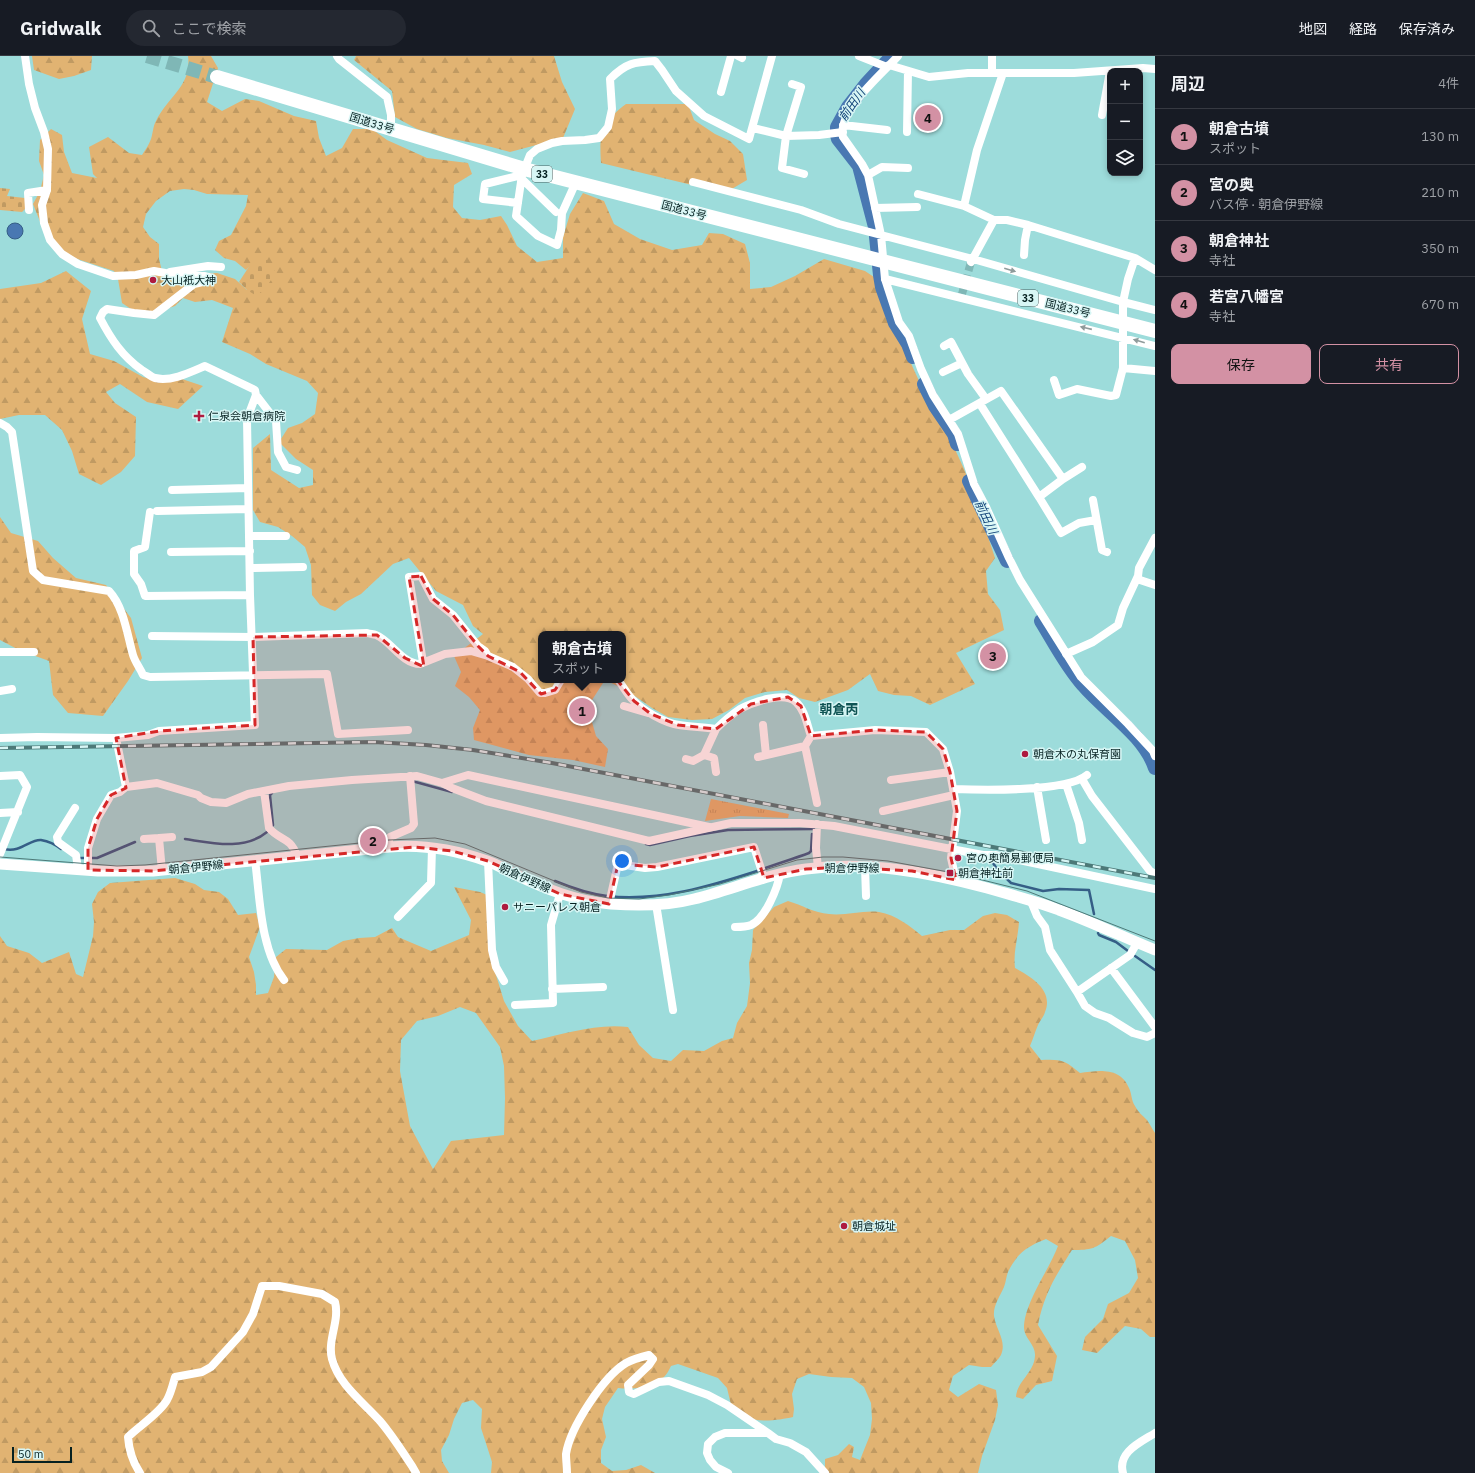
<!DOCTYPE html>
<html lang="ja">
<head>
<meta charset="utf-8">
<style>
	:root { --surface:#171b24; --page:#242831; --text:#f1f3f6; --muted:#9ea1a6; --line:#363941; --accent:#d391a4 }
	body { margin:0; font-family:"IBM Plex Sans","Noto Sans JP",sans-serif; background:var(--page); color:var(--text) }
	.controls { position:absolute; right:12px; top:12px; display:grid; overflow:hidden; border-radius:8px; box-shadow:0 2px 6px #0003 }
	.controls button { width:36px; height:36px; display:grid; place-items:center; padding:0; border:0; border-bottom:1px solid var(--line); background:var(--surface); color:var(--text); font:20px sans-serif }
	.scale { position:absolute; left:12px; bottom:10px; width:60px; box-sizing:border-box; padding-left:4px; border:2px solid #062121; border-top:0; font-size:11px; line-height:14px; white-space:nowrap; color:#062121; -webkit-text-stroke:3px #d8f6f5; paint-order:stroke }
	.you { position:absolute; left:622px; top:805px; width:14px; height:14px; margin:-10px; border:3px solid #fff; border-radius:50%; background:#1a73e8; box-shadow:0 0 0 6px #1a73e833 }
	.badge { display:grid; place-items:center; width:26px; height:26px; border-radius:50%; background:var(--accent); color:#111; font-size:13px; font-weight:700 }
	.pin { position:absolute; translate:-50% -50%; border:2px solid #fff; box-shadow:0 1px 4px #0006 }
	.popup { position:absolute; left:538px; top:575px; width:88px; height:52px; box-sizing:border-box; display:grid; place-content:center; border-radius:8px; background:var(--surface); filter:drop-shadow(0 1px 3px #0005); font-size:13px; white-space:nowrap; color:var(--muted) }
	.popup b { font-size:15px; color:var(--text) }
	.popup::after { content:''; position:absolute; left:50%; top:100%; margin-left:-8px; border:8px solid transparent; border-top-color:var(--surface) }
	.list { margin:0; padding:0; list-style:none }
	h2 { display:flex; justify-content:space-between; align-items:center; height:52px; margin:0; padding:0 16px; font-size:17px }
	h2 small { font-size:13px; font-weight:400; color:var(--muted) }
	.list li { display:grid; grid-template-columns:26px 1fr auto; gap:12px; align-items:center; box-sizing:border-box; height:56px; padding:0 16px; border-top:1px solid var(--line) }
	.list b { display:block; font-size:15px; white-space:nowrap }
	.list p { margin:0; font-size:13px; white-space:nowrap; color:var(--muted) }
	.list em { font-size:13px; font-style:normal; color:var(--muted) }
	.actions { display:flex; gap:8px; padding:12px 16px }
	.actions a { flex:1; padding:9px 0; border:1px solid var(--accent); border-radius:8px; text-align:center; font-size:14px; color:var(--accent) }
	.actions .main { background:var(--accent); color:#111 }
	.icon { flex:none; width:22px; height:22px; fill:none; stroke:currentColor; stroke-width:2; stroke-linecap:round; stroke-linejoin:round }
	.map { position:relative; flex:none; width:1155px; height:1417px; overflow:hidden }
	header { display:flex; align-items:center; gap:24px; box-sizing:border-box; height:56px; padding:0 20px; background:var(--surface); border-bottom:1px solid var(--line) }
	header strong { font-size:19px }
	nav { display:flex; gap:22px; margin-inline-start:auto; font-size:14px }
	.search { width:280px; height:36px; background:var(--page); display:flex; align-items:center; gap:10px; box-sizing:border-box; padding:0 14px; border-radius:22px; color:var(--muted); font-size:15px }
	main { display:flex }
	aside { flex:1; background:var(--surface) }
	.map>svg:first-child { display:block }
	.forest { fill:url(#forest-firs); fill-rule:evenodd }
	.cemetery { fill:url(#cemetery-stones) }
	.park { fill:url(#park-tufts) }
	.water { fill:#4978b2; stroke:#355e86 }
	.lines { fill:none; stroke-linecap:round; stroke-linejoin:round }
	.stream { stroke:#355e86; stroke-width:2.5 }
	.river { stroke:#4978b2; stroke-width:14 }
	.street-tunnel { stroke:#7fb7b6; stroke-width:8; stroke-dasharray:8 4; stroke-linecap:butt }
	.highway-tunnel { stroke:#7fb7b6; stroke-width:14; stroke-dasharray:14 7; stroke-linecap:butt }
	.street { stroke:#fff; stroke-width:8 }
	.secondary { stroke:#fff; stroke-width:11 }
	.highway { stroke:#fff; stroke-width:14 }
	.tram { stroke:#4d7978; stroke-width:1 }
	.rail-casing { stroke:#4d7978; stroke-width:4 }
	.rail { stroke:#d8f6f5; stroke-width:2.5; stroke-dasharray:8; stroke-linecap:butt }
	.oneway { fill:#8f9b9b }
	.marked { fill:#d62828; fill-opacity:0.2; stroke:#d62828; stroke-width:3; stroke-dasharray:8 5; stroke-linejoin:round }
	.poi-dot { fill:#ae1a3f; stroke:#d8f6f5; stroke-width:1.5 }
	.labels { text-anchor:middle; stroke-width:3; stroke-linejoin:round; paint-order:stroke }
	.shield { fill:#d8f6f5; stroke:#456161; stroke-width:1 }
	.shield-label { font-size:10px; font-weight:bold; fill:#062121 }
	.street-label { font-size:11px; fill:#062121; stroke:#d8f6f5 }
	.poi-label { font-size:11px; fill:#062121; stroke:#d8f6f5; text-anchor:start }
	.water-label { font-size:12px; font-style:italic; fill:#0e4077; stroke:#d8f6f5 }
	.quarter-label { font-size:13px; font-weight:bold; fill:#0f5454; stroke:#d8f6f5 }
</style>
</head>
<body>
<header>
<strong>Gridwalk</strong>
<div class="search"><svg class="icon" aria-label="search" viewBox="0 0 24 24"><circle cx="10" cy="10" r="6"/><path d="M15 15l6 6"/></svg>ここで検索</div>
<nav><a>地図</a><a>経路</a><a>保存済み</a></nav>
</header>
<main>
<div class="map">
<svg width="1155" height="1417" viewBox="0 0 1155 1417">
	<defs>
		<pattern id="forest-firs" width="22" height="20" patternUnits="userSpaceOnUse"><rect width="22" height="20" fill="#e1b372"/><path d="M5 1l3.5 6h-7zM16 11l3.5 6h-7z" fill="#c09a62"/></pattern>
		<pattern id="cemetery-stones" width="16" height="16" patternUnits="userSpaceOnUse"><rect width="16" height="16" fill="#e1b372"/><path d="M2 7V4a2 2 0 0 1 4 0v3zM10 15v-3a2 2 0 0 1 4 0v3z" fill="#c09a62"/></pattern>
		<pattern id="park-tufts" width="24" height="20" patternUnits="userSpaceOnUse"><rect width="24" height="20" fill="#e1b372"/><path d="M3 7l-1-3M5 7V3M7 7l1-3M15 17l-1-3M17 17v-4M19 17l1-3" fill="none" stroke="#c09a62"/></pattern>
	</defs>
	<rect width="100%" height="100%" fill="#9ddcdb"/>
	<!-- forest -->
	<path class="forest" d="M32 0H92L91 14 74 20 59 23 34 14Z
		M188 0H211L218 12 207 46 222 55 245 43 259 45 294 60 316 65 319 82 326 100 342 92 353 73H372L387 84 427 102 468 107 472 118 454 129 453 151 462 162 480 164 501 160 507 169 517 190 537 206 563 202V181L570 158 583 137 604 145 614 168 640 183 672 194 702 189 709 177 723 178 745 188 750 207V233L771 231 795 220 824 203 865 215 874 221 880 237 894 268 906 286 909 303 931 351 943 367 964 413 975 441 995 502 986 515 988 538 1000 554 1004 574 956 597 975 628 930 649 911 640 894 639 878 635 870 618 848 634 815 646 799 642 787 634 765 636 745 642 729 654 712 663 692 664 668 661 652 652 626 634 605 624 592 644 590 659 596 680 608 693 605 711 573 704 529 699 474 684 473 672 480 654 469 641 455 630 461 616 454 600 483 578 473 570 463 549 436 535 409 502 393 508 361 538 346 546 335 555 320 549 312 539 311 509 305 491 292 480 278 471 260 466 253 454V392L270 378 271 414 299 432 313 429V414L296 403 279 386 288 372 302 367 315 358 318 337 307 325 266 308 250 298 222 286 233 252 212 244 195 246 183 242 175 250 154 257 134 255 122 247 118 223 114 215 65 199 47 183 33 148 40 135 44 119 39 105 40 84 51 73 62 79 64 96 72 117 97 122 93 118 89 91 108 81 129 97 142 99C145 94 149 89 151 83 153 77 153 70 156 65 168 40 192 30 188 0ZM184 133 194 134 207 138 248 139 246 150 231 179 219 185 215 194 224 202 235 205 246 214 251 209 247 234 235 223 217 217 183 219 162 215 159 203V188L150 181 143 171 146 158 156 145 170 135ZM541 578H623V624H541Z
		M356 0H554L562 26 575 53 563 82 510 96 484 89 447 82 417 73 395 61 392 35 354 4Z
		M626 48H688L694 64 715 78 730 85 743 98 747 124 725 137 601 107C599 77 601 67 626 48Z
		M66 215 91 235 82 263 90 298 114 305 143 321 163 326 182 323 203 330 178 353 147 346 120 328 106 336 115 347 136 361 135 400 121 416 101 429 79 418 72 395 62 374 45 359H19L0 363V233L41 227Z
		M0 461 11 477 38 485 53 502 76 522 106 529 131 562 142 602 128 625 103 660 68 657 53 639 49 605 19 594 0 584Z
		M175 822 195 828 204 834 219 836 228 843 238 859 256 857 260 871 249 901 254 916 256 929V939L268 937 274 921 276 901 286 893 327 894 343 885 359 882 375 881 392 872 398 881 431 895 469 879 471 864 454 831 480 836 492 841V906L504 945 518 970 532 985C563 978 597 967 628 971L639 989 653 1002 671 1005 683 994 704 995 722 985 733 982 737 967 747 950 750 927 749 907 752 894 753 874 774 851 788 845C802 849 814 857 829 858 845 860 863 854 879 856 896 859 910 870 922 880L950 874H964L983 860 995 857 1007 859 1019 866C1018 882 1013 896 1015 912 1031 921 1054 934 1045 956 1044 960 1040 965 1038 969 1035 976 1033 983 1030 990L1041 1004C1060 1003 1065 1004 1080 1017 1098 1014 1121 1011 1129 1032 1132 1038 1131 1044 1135 1050 1138 1056 1142 1059 1147 1064 1150 1068 1152 1073 1155 1077V1281H1150L1141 1273 1125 1270 1097 1297 1082 1294 1085 1281 1103 1263 1108 1248 1129 1237 1138 1222 1135 1204 1125 1185 1111 1180C1095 1193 1092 1194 1072 1194 1055 1221 1044 1238 1038 1269L1057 1300 1052 1325 1036 1329 1023 1343 1016 1341C1017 1325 1034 1317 1035 1300 1036 1289 1024 1282 1024 1272 1024 1247 1049 1214 1058 1190L1046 1183C1028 1190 1017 1197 1008 1216 1006 1221 1006 1226 1004 1231 1000 1240 993 1250 994 1260 996 1274 1007 1285 1001 1299 999 1303 994 1307 991 1311H982L969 1309 953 1320 949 1334 958 1341 979 1328 996 1334 998 1349 995 1364 982 1400 978 1417H825V1403L838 1399 849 1388 854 1391 852 1401 860 1404 870 1379 872 1363 871 1347 864 1331 852 1322 831 1321 809 1318 797 1323 792 1338 794 1353 793 1361C780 1364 758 1367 746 1361 741 1359 736 1355 732 1353L727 1332 718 1322 678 1308 671 1310C669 1314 667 1318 664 1321 652 1331 633 1334 618 1332L605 1351 602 1363 606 1381 601 1394V1407L612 1415 626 1414 641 1409 655 1417H491L492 1406 481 1372 482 1353 473 1344 462 1347 454 1363 449 1379 441 1394 442 1405 449 1417H0V880L7 890 29 897 42 907 69 896 76 918 83 921 93 880 94 866 92 848 98 836 110 827ZM460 951 476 957 500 991 504 1010 505 1042 504 1079 451 1085 433 1113 410 1070 400 1015 401 984 417 965 438 960Z"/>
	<!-- cemetery -->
	<path class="cemetery" d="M0 132 10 133 7 140 25 142V153L22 156 0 154Z
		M265 203 273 209 275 218 269 227 257 240 247 234 239 226 250 209Z"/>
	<!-- park -->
	<path class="park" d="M711 743 789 758 788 762 740 760 705 765Z"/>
	<!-- water -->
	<path class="water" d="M7 175a8 8 0 1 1 16 0a8 8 0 1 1-16 0Z"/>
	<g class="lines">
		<!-- stream -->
		<path class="stream" d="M412 725 452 736
			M272 770 273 769 270 739 272 737
			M185 783C212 787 244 795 267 776
			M646 788 650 789 690 780 728 774 814 773
			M4 793C21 797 30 783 41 784 47 785 56 789 61 793
			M989 801 997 813 1011 827 1043 835 1059 833 1089 834 1094 858
			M77 802H97L135 786
			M555 825C572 832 589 838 607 840 659 846 711 830 760 814 776 808 793 803 809 797L811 795 812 778
			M1098 877 1099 879 1116 886 1128 895
			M1135 900 1155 914"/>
		<!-- river -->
		<path class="river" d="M875 171 859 110 838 83 837 79V71L848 51 866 28 892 0
			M876 181 880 219 882 231 895 267 908 288 913 301
			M924 328 935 350 954 378 957 388
			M969 425 1007 505
			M1041 565C1054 586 1066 610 1083 629 1105 655 1144 679 1155 712"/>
		<!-- street-tunnel -->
		<path class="street-tunnel" d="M962 238 971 206"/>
		<!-- highway-tunnel -->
		<path class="highway-tunnel" d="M147 0 217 21"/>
		<!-- street -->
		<path class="street" d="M25 0 29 28 35 52 44 76 48 93 47 134 42 149 44 167 50 184 62 198 78 208 113 220 136 219 154 215 182 220H204L212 222 211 224 194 228 154 259 134 257 107 253 103 256 100 262C111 283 122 300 142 314 146 316 151 321 155 322 171 326 191 316 205 310L255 334 256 339 247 363 250 539 255 669 159 675 148 679 116 682
			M337 0 339 3 387 41 391 59V73
			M738 0 742 2
			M859 0 887 11
			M898 0C882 18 837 55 843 81L862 108 868 119 881 179 885 223 899 266 909 280 921 313 933 339 958 378 974 428 986 451 1009 502 1020 524 1081 621 1128 668 1153 695 1155 700
			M992 0V17
			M889 9 929 21 968 17H1074L1143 12 1155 13
			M1003 17 977 94 964 150 994 164H1007L1028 169 1135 202 1155 214
			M792 28 801 31 786 80 782 112 804 118
			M721 36 731 0
			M1102 59 1110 15
			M843 69 887 74
			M753 72 786 80 819 79 843 76
			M907 76 908 15
			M868 119 882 111 908 112
			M522 123 556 156
			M576 126 562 157 561 174 557 189 538 180 516 160 522 119 530 99 537 93 552 87 562 85 585 84 599 82 608 71 612 53 610 23C626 7 634 6 655 5L662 14 676 35 704 60 749 83 772 0
			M693 126 801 154 839 168 973 203 1123 246 1155 254
			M918 138 964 150
			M518 147 483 143 485 128 522 119
			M875 152 917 151
			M29 154 28 137 47 134
			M1024 199 1025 184 1028 169
			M1135 202 1128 223 1123 246V312L1155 315
			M971 206 994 164
			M170 216 208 210 221 211
			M885 223 1155 290
			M944 290 951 286 968 318 986 343
			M943 316 962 307
			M1054 324 1059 339 1077 333 1111 340 1116 339 1123 312
			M256 339 276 365 278 396 286 411 297 414
			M949 364 1001 335 1063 423 1039 441 980 348
			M0 367 7 371 12 376 33 515 43 524 109 535C124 551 127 578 133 599 135 606 140 612 143 619L150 621 327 618 338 678 408 674
			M1063 423 1082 411
			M172 434 248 432
			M1039 441 1061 477 1079 467 1096 464
			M1093 444 1102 494 1107 496
			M157 455 248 453
			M150 456 145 491 134 495V518L141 528 145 540 250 539
			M249 480H286
			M171 496 250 495
			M250 512 303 511
			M1137 523 1155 529
			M152 580 253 581 367 577C370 578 373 578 376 579 390 584 402 608 420 608L445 598 471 595 488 600 513 611 528 623 540 637H545L555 634 561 624
			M0 596H34
			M1066 598 1093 586 1118 569 1123 552 1138 520 1139 512 1155 482
			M423 606 409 521 421 520 433 543 453 559 478 590 485 595 488 600
			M618 624C623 630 627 638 633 644 642 654 664 667 679 669 691 671 703 671 716 673 723 666 731 659 740 653 753 646 784 635 796 646 805 654 807 669 811 680L875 674 926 676 943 693 950 716 957 755 951 802 956 824
			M0 635 12 633
			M624 650 648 657
			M763 669 766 699
			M811 680 805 690 817 747
			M0 682 37 681 116 682 126 731 157 727 198 739 201 742 211 746 226 747 248 738 289 730 352 724 417 720 442 727 452 732 486 745 649 785 731 767H800L834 770 951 793 983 799H995L1155 833
			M704 699 714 702 716 716
			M758 701 805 690
			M686 703 693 705 704 699 716 673
			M0 720 20 719 27 731 0 798
			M1082 723 1092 740 1150 815 1155 818
			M891 724 950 716
			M442 727 468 719 709 771
			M1066 728 1079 767 1082 784
			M1037 731 1046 784
			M953 733C982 734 1067 736 1087 719
			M264 735 269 772C280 785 290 780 297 800
			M75 752 57 781 58 786 76 799 78 813
			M883 755 954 739
			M0 757 18 756
			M817 768 816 792 818 812
			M159 782 172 781
			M144 783 159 782 162 815
			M389 791V784L390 781 411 772 414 768 410 720
			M255 804C260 841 260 894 284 924
			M488 805 492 894 496 911 504 925
			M865 811 866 840
			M88 814V792L97 763 111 739 120 736 126 731
			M1030 843 1037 860 1045 871 1050 894 1077 936 1130 899 1137 887
			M609 848 618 808 645 812 657 811 754 791 764 822
			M656 848 673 954
			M398 861 431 827 432 792
			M735 871C740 871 746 871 751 869 765 863 778 832 780 817
			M1111 912 1155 971
			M552 933 603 931
			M1077 936 1085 950 1095 957 1109 962 1133 977 1147 981 1155 977
			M515 949 553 947 551 869 560 838
			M140 1417C132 1405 129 1395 128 1381 139 1370 160 1357 167 1344 171 1337 173 1328 175 1321L202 1316 211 1311 243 1276 253 1258 262 1230H279L322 1238 335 1246C340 1265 327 1284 332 1303 339 1329 363 1346 380 1365 392 1379 402 1395 412 1410L416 1417
			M567 1417C567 1411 566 1404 566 1398 570 1372 603 1321 626 1307 633 1303 641 1301 649 1299L653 1303 649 1309 628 1329 629 1336 634 1338 659 1326 669 1325 708 1339 727 1349 768 1377
			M728 1417 716 1411 710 1404 707 1397 708 1388 715 1381 725 1377H768L776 1383 790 1387 806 1396 825 1417
			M1123 1417C1117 1396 1141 1386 1155 1377"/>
		<!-- secondary -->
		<path class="secondary" d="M0 808 98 815H153L389 791C422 788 456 794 487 805 496 808 504 813 512 817 544 832 576 846 611 848 638 850 667 850 694 843 731 834 767 818 806 813 867 805 928 816 987 832 1011 839 1036 845 1059 854 1092 866 1123 881 1155 894"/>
		<!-- highway -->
		<path class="highway" d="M217 21 528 114 1155 275"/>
		<!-- tram -->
		<path class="tram" d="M0 801 117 810 145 809 389 784 435 782 465 788 581 836 608 842 639 843 669 839 720 828 797 804 823 801H843L888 805 954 817 1027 835 1155 885"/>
		<defs>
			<path id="rail" d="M0 692 374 686 426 689 473 694 552 707 1155 822"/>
		</defs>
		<!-- rail casing -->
		<use href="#rail" class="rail-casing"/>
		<!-- rail -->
		<use href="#rail" class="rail"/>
	</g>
	<!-- one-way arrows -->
	<defs><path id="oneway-solid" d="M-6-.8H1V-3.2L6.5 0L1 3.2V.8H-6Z"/></defs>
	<g class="oneway">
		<use href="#oneway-solid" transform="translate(1010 214) rotate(16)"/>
		<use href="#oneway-solid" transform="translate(1086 272) rotate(-167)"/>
		<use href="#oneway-solid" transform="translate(1139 285) rotate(-164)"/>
	</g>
	<!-- marked area -->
	<path class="marked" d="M421 520 433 543 453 559 478 590 488 600 520 616 541 638 555 634 576 603 591 601 606 610 634 645 651 658 678 669 716 673 751 648 788 641 801 650 811 680 875 674 926 676 943 693 950 716 957 755 951 802 956 824 912 815 844 811 806 813 764 822 754 791 657 811 618 808 609 848 560 838 488 805 452 795 415 791 153 815 88 814V792L97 763 111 739 126 732 116 682 159 675 255 669 253 581 377 579 405 602 424 611 409 521Z"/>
	<!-- markers -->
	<g class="poi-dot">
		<circle cx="153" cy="224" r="4"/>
		<path d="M197 354h4v4h4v4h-4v4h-4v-4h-4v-4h4z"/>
		<circle cx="1025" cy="698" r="4"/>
		<circle cx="958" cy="802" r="4"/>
		<rect x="946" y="813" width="8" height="8" rx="2"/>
		<circle cx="505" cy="851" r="4"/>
		<circle cx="844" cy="1170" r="4"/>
	</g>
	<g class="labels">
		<!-- shield labels -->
		<g class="shield">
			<rect x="532" y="110" width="20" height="16" rx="3"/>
			<rect x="1018" y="234" width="20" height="16" rx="3"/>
		</g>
		<g class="shield-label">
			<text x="542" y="122">33</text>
			<text x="1028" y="246">33</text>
		</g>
		<!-- street labels -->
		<g class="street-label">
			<text transform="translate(372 67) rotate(17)" y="4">国道33号</text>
			<text transform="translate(684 154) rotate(15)" y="4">国道33号</text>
			<text transform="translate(1068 252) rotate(14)" y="4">国道33号</text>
			<text transform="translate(196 811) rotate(-6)" y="4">朝倉伊野線</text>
			<text x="852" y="816">朝倉伊野線</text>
			<text transform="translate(525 822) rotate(24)" y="4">朝倉伊野線</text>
		</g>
		<!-- poi labels -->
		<g class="poi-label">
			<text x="161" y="228">大山衹大神</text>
			<text x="208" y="364">仁泉会朝倉病院</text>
			<text x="1033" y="702">朝倉木の丸保育園</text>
			<text x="966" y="806">宮の奥簡易郵便局</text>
			<text x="958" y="821">朝倉神社前</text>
			<text x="513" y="855">サニーパレス朝倉</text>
			<text x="852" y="1174">朝倉城址</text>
		</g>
		<!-- water labels -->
		<g class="water-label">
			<text transform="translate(852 49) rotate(-55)" y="4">前田川</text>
			<text transform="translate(986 461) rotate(65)" y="4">前田川</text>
		</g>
		<!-- quarter labels -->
		<g class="quarter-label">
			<text x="839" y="658">朝倉丙</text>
		</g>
	</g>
</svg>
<div class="controls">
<button>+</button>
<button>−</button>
<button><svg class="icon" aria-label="layers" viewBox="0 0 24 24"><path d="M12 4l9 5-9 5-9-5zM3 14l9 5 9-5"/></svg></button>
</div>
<div class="scale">50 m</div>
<div class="you"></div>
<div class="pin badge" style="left:582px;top:655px">1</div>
<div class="popup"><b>朝倉古墳</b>スポット</div>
<div class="pin badge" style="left:373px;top:785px">2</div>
<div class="pin badge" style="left:993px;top:600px">3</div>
<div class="pin badge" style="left:928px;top:62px">4</div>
</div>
<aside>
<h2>周辺<small>4件</small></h2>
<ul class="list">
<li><span class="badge">1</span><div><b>朝倉古墳</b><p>スポット</p></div><em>130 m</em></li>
<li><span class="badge">2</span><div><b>宮の奥</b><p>バス停 · 朝倉伊野線</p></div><em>210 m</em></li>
<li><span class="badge">3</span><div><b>朝倉神社</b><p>寺社</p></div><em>350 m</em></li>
<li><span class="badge">4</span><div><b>若宮八幡宮</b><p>寺社</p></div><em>670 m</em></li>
</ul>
<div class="actions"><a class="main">保存</a><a>共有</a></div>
</aside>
</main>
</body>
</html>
